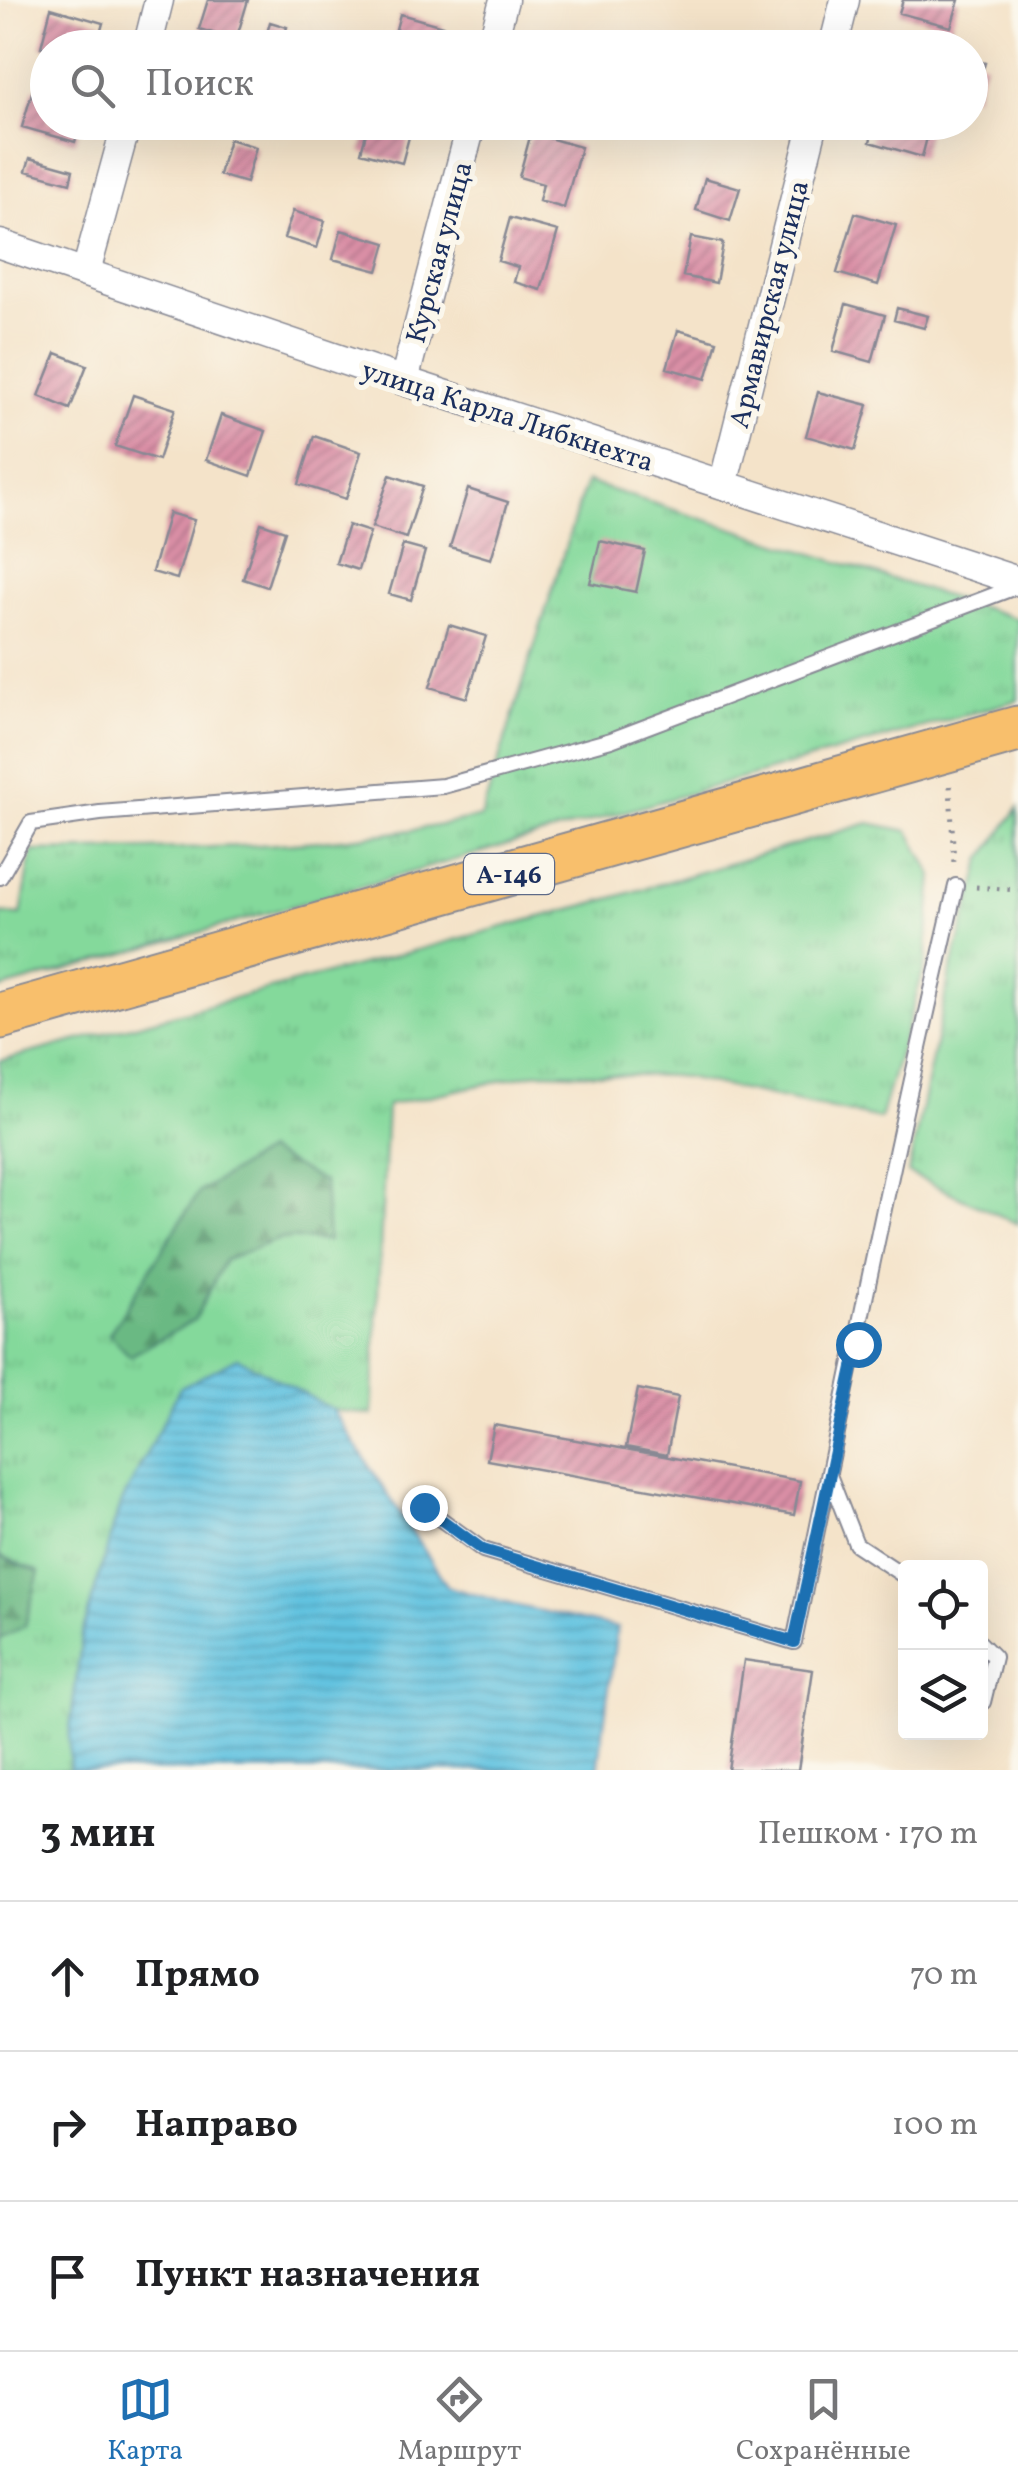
<!DOCTYPE html>
<html lang="ru">
<head>
<meta charset="utf-8">
<style>
	:root { --surface:#fff; --page:#f6f6f6; --text:#202124; --muted:#757577; --line:#e0e0e0; --accent:#1f6fb2 }
	body { margin:0; font-family:Vollkorn,serif; background:var(--page); color:var(--text) }
	.controls { position:absolute; right:30px; bottom:30px; display:grid; overflow:hidden; border-radius:10px; box-shadow:0 10px 40px #0002 }
	.controls button { width:90px; height:90px; display:grid; place-items:center; padding:0; border:0; border-bottom:2px solid var(--line); background:var(--surface); color:var(--text); font:50px sans-serif }
	.stop { position:absolute; width:30px; height:30px; margin:-22px; border:8px solid #1f6fb2; border-radius:50%; background:#fff }
	.stop.end { background:#1f6fb2; border-color:#fff; box-shadow:0 2px 10px #0008 }
	.list { margin:0; padding:0; list-style:none }
	h2 { display:flex; justify-content:space-between; align-items:center; height:130px; margin:0; padding:0 40px; font-size:42px }
	h2 small { font-size:32px; font-weight:400; color:var(--muted) }
	.list li { display:grid; grid-template-columns:65px 1fr auto; gap:30px; align-items:center; box-sizing:border-box; height:150px; padding:0 40px; border-top:2px solid var(--line) }
	.list b { display:block; font-size:38px; white-space:nowrap }
	.list em { font-size:32px; font-style:normal; color:var(--muted) }
	.icon { flex:none; width:55px; height:55px; fill:none; stroke:currentColor; stroke-width:2; stroke-linecap:round; stroke-linejoin:round }
	.map { position:relative; flex:none; width:1018px; height:1770px; overflow:hidden }
	.search { position:absolute; background:var(--surface); box-shadow:0 10px 40px #0002; left:30px; right:30px; top:30px; height:110px; display:flex; align-items:center; gap:25px; box-sizing:border-box; padding:0 35px; border-radius:55px; color:var(--muted); font-size:38px }
	.sheet { height:580px; background:var(--surface) }
	nav { display:flex; justify-content:space-around; align-items:center; box-sizing:border-box; height:140px; border-top:2px solid var(--line); background:var(--surface); font-size:28px; color:var(--muted) }
	nav a { display:grid; justify-items:center; gap:5px }
	nav .on { color:var(--accent) }
	.map>svg:first-child { display:block }
	.grass { fill:url(#grass-tufts); stroke:#50847c; stroke-width:2.5 }
	.forest { fill:url(#forest-firs); stroke:#437470; stroke-width:2.5 }
	.water { fill:url(#water-rules); stroke:#3e799f; stroke-width:2.5 }
	.building { fill:url(#building-hatch) }
	.lines { fill:none; stroke-linecap:round; stroke-linejoin:round }
	.service-casing { stroke:#888994; stroke-width:18 }
	.minor-casing { stroke:#888994; stroke-width:31 }
	.trunk-casing { stroke:#888994; stroke-width:49 }
	.path { stroke:#888994; stroke-width:5; stroke-dasharray:2.5 8; stroke-linecap:butt }
	.service { stroke:#fff; stroke-width:14 }
	.minor { stroke:#fff; stroke-width:28 }
	.trunk { stroke:#f8bf6c; stroke-width:45 }
	.route { stroke:#1f6fb2; stroke-width:12 }
	.labels { text-anchor:middle; stroke-width:10; stroke-linejoin:round; paint-order:stroke }
	.shield { fill:#fbf7ec; stroke:#5e6b89; stroke-width:2.5 }
	.shield-label { font-size:25px; font-weight:bold; fill:#1b2f5e }
	.street-label { font-size:28px; fill:#1b2f5e; stroke:#fbf7ec }
</style>
</head>
<body>
<div class="map">
<svg width="1018" height="1770" viewBox="0 0 1018 1770">
	<defs>
		<pattern id="grass-tufts" width="24" height="20" patternUnits="userSpaceOnUse" patternTransform="scale(2.5)"><rect width="24" height="20" fill="#84d99b"/><path d="M3 7l-1-3M5 7V3M7 7l1-3M15 17l-1-3M17 17v-4M19 17l1-3" fill="none" stroke="#71bb88"/></pattern>
		<pattern id="forest-firs" width="22" height="20" patternUnits="userSpaceOnUse" patternTransform="scale(2.5)"><rect width="22" height="20" fill="#6bb983"/><path d="M5 1l3.5 6h-7zM16 11l3.5 6h-7z" fill="#57976e"/></pattern>
		<pattern id="water-rules" width="6" height="5" patternUnits="userSpaceOnUse" patternTransform="scale(2.5)"><rect width="6" height="5" fill="#62c3e0"/><path d="M0 2.5h6" fill="none" stroke="#509fb9"/></pattern>
		<pattern id="building-hatch" width="6" height="6" patternUnits="userSpaceOnUse" patternTransform="scale(2.5)"><rect width="6" height="6" fill="#da8fa6"/><path d="M-1 1l2-2M0 6l6-6M5 7l2-2" fill="none" stroke="#b0758a"/></pattern>
	</defs>
	<rect width="100%" height="100%" fill="#fbf7ec"/>
	<filter id="ink" filterUnits="userSpaceOnUse"><feTurbulence type="fractalNoise" baseFrequency=".01" numOctaves="2"/><feDisplacementMap in="SourceGraphic" scale="20" xChannelSelector="R" yChannelSelector="G"/><feConvolveMatrix kernelMatrix="1 2 1 2 8 2 1 2 1" color-interpolation-filters="sRGB"/></filter>
	<filter id="wash" filterUnits="userSpaceOnUse"><feTurbulence type="fractalNoise" baseFrequency=".0048" numOctaves="4" result="noise"/><feDisplacementMap in="SourceGraphic" scale="40" xChannelSelector="R" yChannelSelector="G"/><feGaussianBlur stdDeviation="2.25" result="paint"/><feColorMatrix in="noise" values="0 0 0 0 0 0 0 0 0 0 0 0 0 0 0 0 0 1.4 0 .05"/><feComposite in="paint" operator="in"/></filter>
	<g filter="url(#wash)">
		<rect width="100%" height="100%" fill="#f4e3c9"/>
		<!-- grass -->
		<path class="grass" d="M586 482 1018 619V700L0 989V913L21 915 32 851C182 848 334 850 481 817Z
			M1018 808V1224L908 1173 949 978 982 860Z
			M869 823 909 831 933 876 926 962 880 1119 675 1076 541 1072 387 1105 372 1415 333 1410 238 1358 119 1508 82 1635 69 1738 70 1770H0V1061L612 898Z"/>
		<!-- forest -->
		<path class="forest" d="M266 1151 324 1182 328 1241 281 1238 225 1260 194 1320 130 1356 109 1334 199 1192Z
			M0 1556 39 1572 25 1626 0 1639Z"/>
		<!-- water -->
		<path class="water" d="M238 1358 333 1410 448 1587 513 1605 617 1628 598 1770H70L69 1738 82 1635 119 1508 180 1388Z"/>
		<g id="blocks">
			<!-- building -->
			<path class="building" d="M208 0H248L236 40 199 29Z
				M903 0H959L951 27 899 13Z
				M51 8 103 23 96 48 41 47Z
				M400 14 443 26 437 48H391Z
				M270 22 287 27 281 48H263Z
				M970 59 985 63 975 97 970 96Z
				M33 89 48 93V122H81L75 142 22 127Z
				M369 122H413L402 163 361 152Z
				M875 122H931L922 157 870 142Z
				M531 133 581 147 564 208 539 201 543 184 519 177Z
				M229 139 256 147 246 183 219 175Z
				M30 158 73 170 70 183 26 171Z
				M705 178 740 188 730 221 696 210Z
				M293 211 325 221 317 248 284 238Z
				M855 213 896 225 878 285 837 273Z
				M510 218 558 231 541 290 514 282 518 267 498 261Z
				M341 230 386 243 378 271 333 259Z
				M691 237 723 243 716 283 683 276Z
				M846 304 885 315 872 362 833 351Z
				M897 308 928 316 924 328 894 320Z
				M678 330 717 341 706 379 667 368Z
				M56 353 87 365 70 409 39 396Z
				M818 392 868 405 855 450 806 436Z
				M133 395 175 409 158 460 115 446Z
				M221 415 266 431 251 476 206 460Z
				M314 436 361 452 346 499 299 484Z
				M390 475 423 486 406 538 372 527Z
				M468 489 508 502 491 559 450 547Z
				M169 513 194 520 177 579 152 572Z
				M261 523 285 531 267 587 243 579Z
				M348 525 370 532 358 570 336 563Z
				M600 541 645 551 636 592 590 583Z
				M403 545 425 551 411 600 389 594Z
				M449 625 486 636 467 698 430 687Z
				M638 1389 678 1397 667 1455 626 1447Z
				M494 1425 800 1481 794 1515 487 1460Z
				M744 1660 813 1670 798 1770H728Z"/>
		</g>
	</g>
	<g filter="url(#ink)">
		<use href="#blocks" fill-opacity="0" stroke="#888994" stroke-width="2.5"/>
		<g class="lines">
			<defs>
				<path id="service" d="M0 877 31 823 100 813 443 786 611 740 1018 586
					M829 1475 856 1544 906 1577
					M424 1507 483 1550 794 1642C846 1390 897 1137 956 886
					M980 1643 994 1657 983 1702"/>
				<path id="minor" d="M147 48 159 0
					M491 48 504 0
					M833 48 845 0
					M0 244 404 381 1018 581
					M86 272 127 122
					M404 381 472 122
					M723 485 814 122"/>
				<path id="trunk" d="M0 1016 1018 729"/>
			</defs>
			<!-- service casing -->
			<use href="#service" class="service-casing"/>
			<!-- minor casing -->
			<use href="#minor" class="minor-casing"/>
			<!-- trunk casing -->
			<use href="#trunk" class="trunk-casing"/>
			<!-- path -->
			<path class="path" d="M950 786 954 865
				M976 887 1018 890"/>
			<!-- service -->
			<use href="#service" class="service"/>
			<!-- minor -->
			<use href="#minor" class="minor"/>
			<!-- trunk -->
			<use href="#trunk" class="trunk"/>
		</g>
	</g>
	<g class="lines" filter="url(#ink)">
		<!-- route -->
		<path class="route" d="M424 1507 483 1550 794 1642 858 1344"/>
	</g>
	<g class="labels">
		<!-- shield labels -->
		<rect class="shield" x="464" y="854" width="90" height="40" rx="8"/>
		<g class="shield-label">
			<text x="509" y="883">А-146</text>
		</g>
		<!-- street labels -->
		<g class="street-label">
			<text transform="translate(438 252) rotate(-75)" y="10">Курская улица</text>
			<text transform="translate(768 304) rotate(-76)" y="10">Армавирская улица</text>
			<text transform="translate(508 415) rotate(18)" y="10">улица Карла Либкнехта</text>
		</g>
	</g>
</svg>
<div class="controls">
<button><svg class="icon" aria-label="locate" viewBox="0 0 24 24"><circle cx="12" cy="12" r="6"/><path d="M12 2v4M12 18v4M2 12h4M18 12h4"/></svg></button>
<button><svg class="icon" aria-label="layers" viewBox="0 0 24 24"><path d="M12 4l9 5-9 5-9-5zM3 14l9 5 9-5"/></svg></button>
</div>
<div class="stop" style="left:858px;top:1344px"></div>
<div class="stop end" style="left:424px;top:1507px"></div>
<div class="search"><svg class="icon" aria-label="search" viewBox="0 0 24 24"><circle cx="10" cy="10" r="6"/><path d="M15 15l6 6"/></svg>Поиск</div>
</div>
<section class="sheet">
<h2>3 мин<small>Пешком · 170 m</small></h2>
<ul class="list">
<li><svg class="icon" aria-label="ahead" viewBox="0 0 24 24"><path d="M12 20V5M6 11l6-6 6 6"/></svg><div><b>Прямо</b></div><em>70 m</em></li>
<li><svg class="icon" aria-label="right" viewBox="0 0 24 24"><path d="M7 20v-9h11M14 6l5 5-5 5"/></svg><div><b>Направо</b></div><em>100 m</em></li>
<li><svg class="icon" aria-label="arrive" viewBox="0 0 24 24"><path d="M6 21V4h12l-3 4 3 4H6"/></svg><div><b>Пункт назначения</b></div></li>
</ul>
</section>
<nav>
<a class="on"><svg class="icon" aria-label="map" viewBox="0 0 24 24"><path d="M3 6l6-2 6 2 6-2v14l-6 2-6-2-6 2zM9 4v14M15 6v14"/></svg>Карта</a>
<a><svg class="icon" aria-label="directions" viewBox="0 0 24 24"><path d="M12 3l9 9-9 9-9-9zM9 14v-3h6M13 9l2 2-2 2"/></svg>Маршрут</a>
<a><svg class="icon" aria-label="saved" viewBox="0 0 24 24"><path d="M7 4h10v16l-5-4-5 4z"/></svg>Сохранённые</a>
</nav>
</body>
</html>
